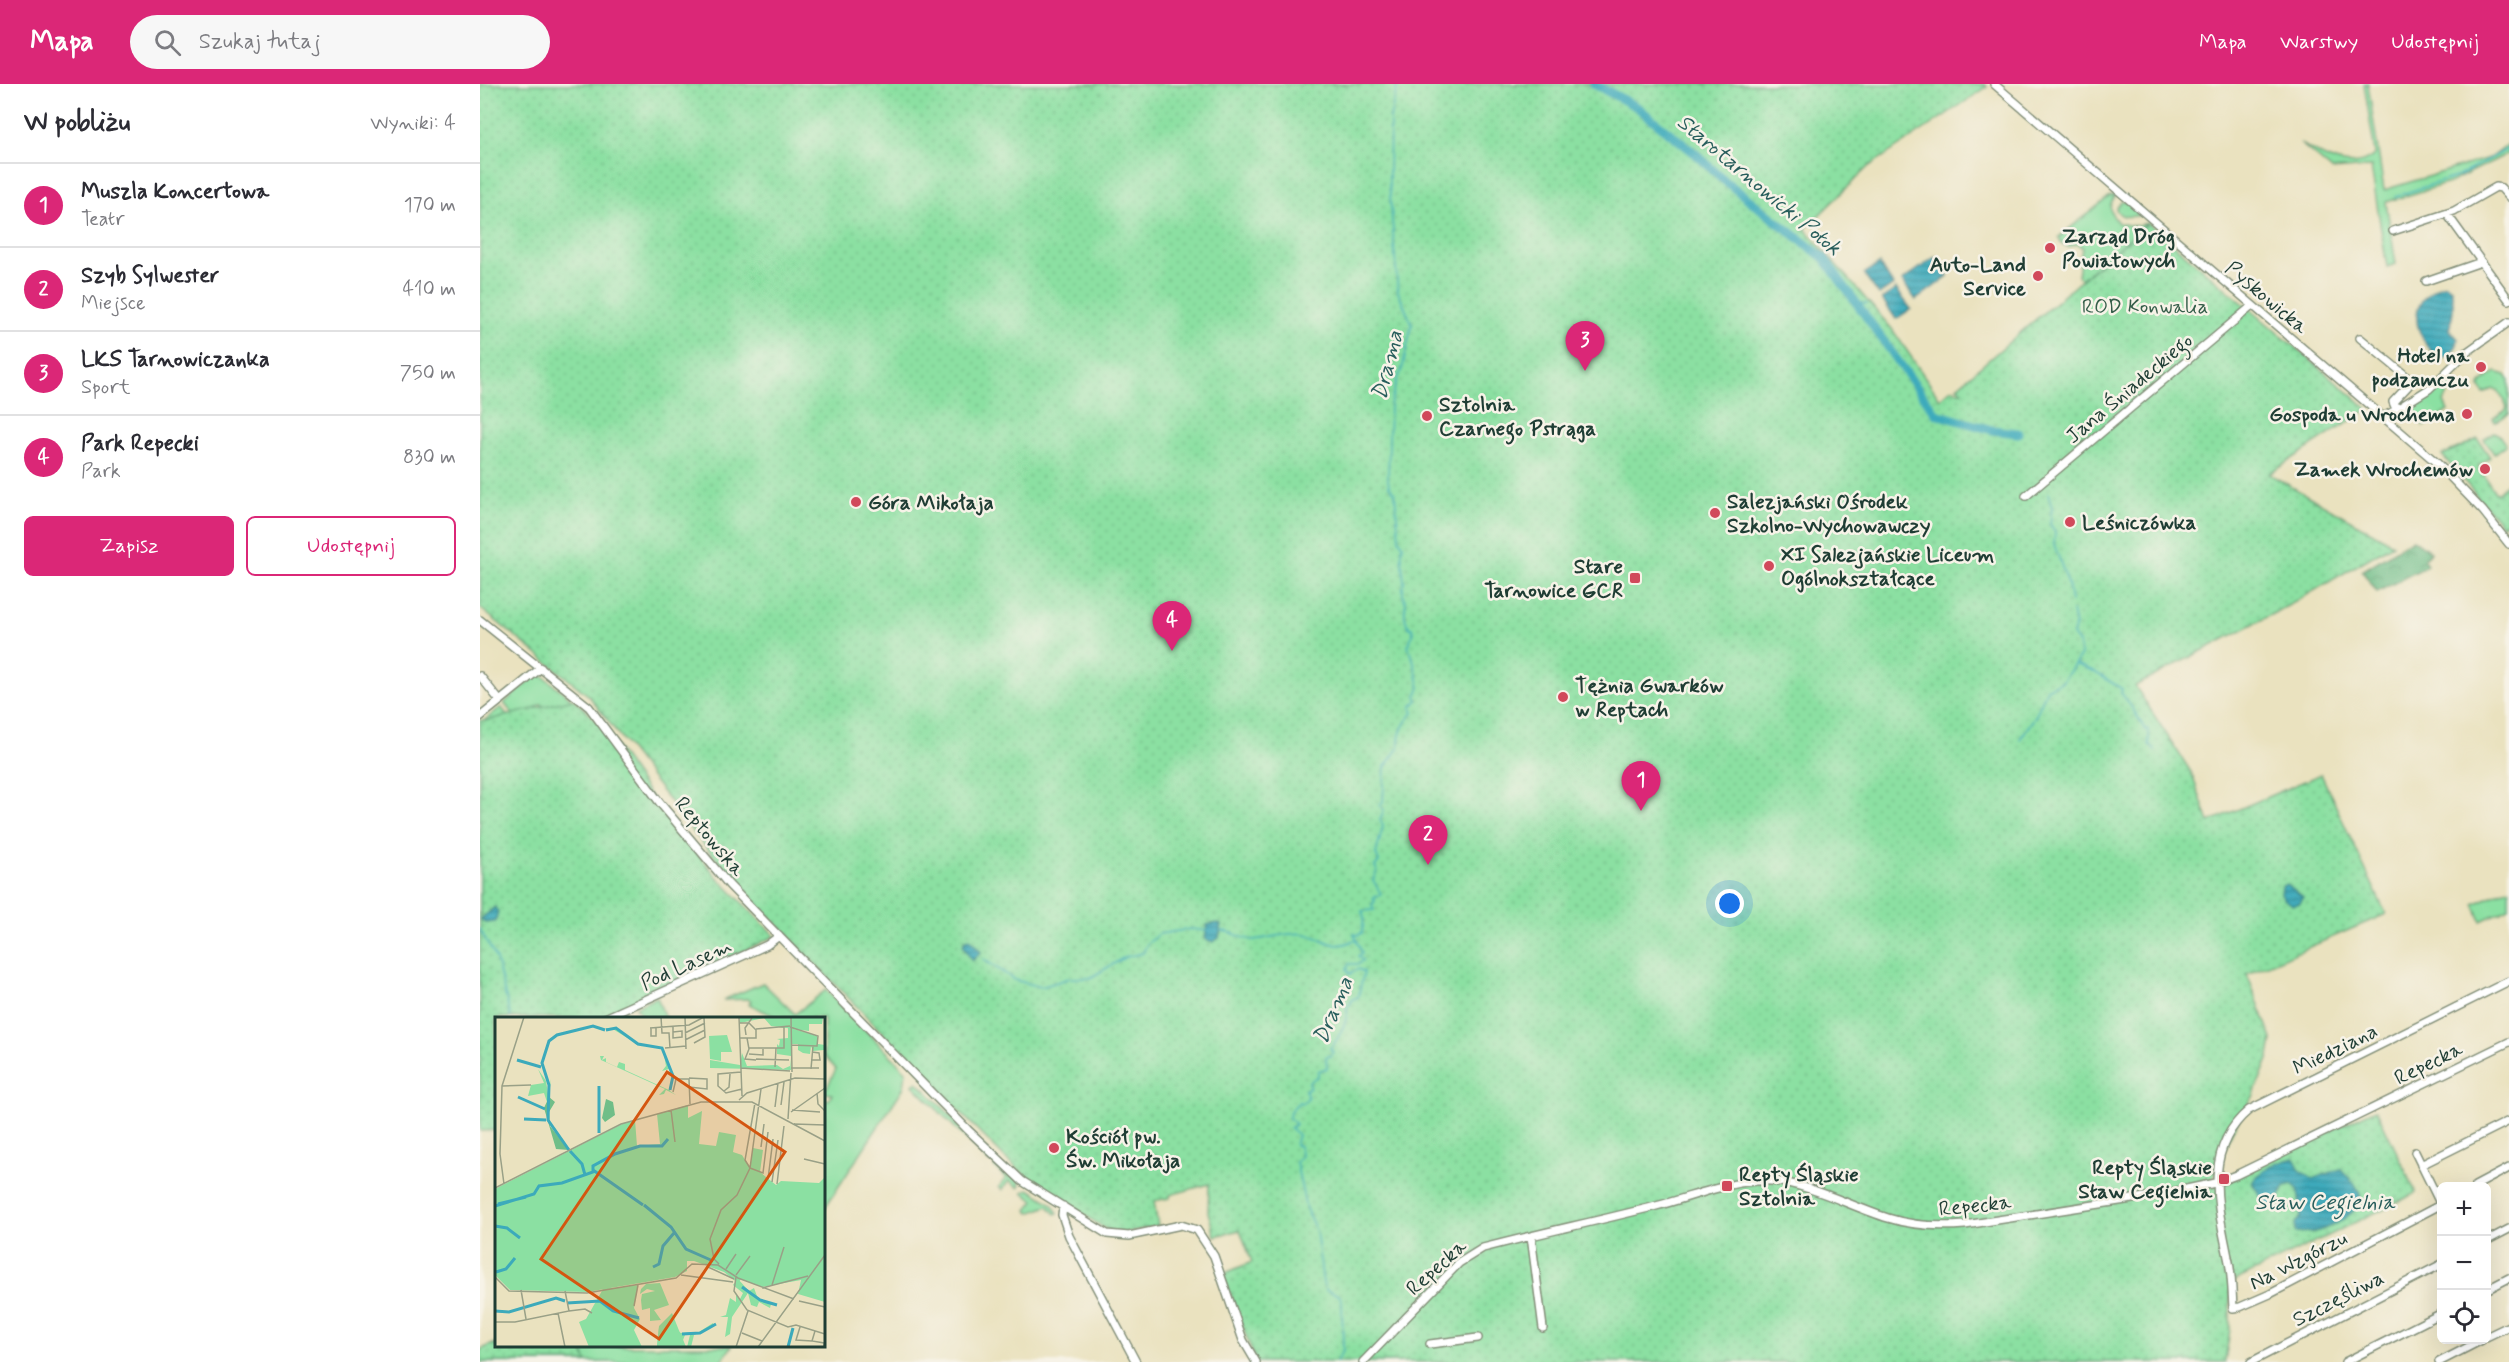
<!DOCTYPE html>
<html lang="pl">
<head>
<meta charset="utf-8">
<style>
	:root { --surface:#fff; --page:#f7f7f7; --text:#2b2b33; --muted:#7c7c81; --line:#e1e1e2; --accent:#db2777 }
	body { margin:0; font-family:Mynerve,sans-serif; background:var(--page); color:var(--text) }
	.controls { position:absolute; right:18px; bottom:18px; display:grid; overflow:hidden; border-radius:9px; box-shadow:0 6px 24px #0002 }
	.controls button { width:54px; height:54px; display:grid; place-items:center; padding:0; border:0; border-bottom:2px solid var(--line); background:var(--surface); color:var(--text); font:30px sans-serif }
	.you { position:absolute; left:1250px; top:820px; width:21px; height:21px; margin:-15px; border:4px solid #fff; border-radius:50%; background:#1a73e8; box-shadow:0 0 0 9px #1a73e833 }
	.badge { display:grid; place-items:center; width:39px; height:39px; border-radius:50%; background:var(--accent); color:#fff; font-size:20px; font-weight:700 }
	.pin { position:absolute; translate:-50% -50px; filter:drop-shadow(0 2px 3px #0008) }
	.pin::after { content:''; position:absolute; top:32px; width:21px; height:18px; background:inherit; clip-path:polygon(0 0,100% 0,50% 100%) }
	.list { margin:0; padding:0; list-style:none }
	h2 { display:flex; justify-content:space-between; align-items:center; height:78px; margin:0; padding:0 24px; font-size:26px }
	h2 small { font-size:20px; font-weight:400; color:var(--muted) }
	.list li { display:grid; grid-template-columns:39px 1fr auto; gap:18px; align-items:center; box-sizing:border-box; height:84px; padding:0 24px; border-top:2px solid var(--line) }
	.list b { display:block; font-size:22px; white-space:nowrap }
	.list p { margin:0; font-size:20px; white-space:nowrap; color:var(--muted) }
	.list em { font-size:20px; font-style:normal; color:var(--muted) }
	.actions { display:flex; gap:12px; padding:18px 24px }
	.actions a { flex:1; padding:14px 0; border:2px solid var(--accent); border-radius:9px; text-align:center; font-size:21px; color:var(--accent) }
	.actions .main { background:var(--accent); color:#fff }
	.icon { flex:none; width:33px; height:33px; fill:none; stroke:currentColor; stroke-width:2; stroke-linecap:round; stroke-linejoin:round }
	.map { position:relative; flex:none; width:2029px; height:1278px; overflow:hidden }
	header { display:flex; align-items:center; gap:36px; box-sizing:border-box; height:84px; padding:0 30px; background:var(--accent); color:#fff }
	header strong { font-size:28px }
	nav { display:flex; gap:33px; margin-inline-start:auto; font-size:21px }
	.search { width:420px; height:54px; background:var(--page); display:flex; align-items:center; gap:15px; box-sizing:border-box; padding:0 21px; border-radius:33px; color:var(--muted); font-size:22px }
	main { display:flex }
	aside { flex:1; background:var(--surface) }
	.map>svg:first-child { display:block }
	.grass { fill:#8be0a2; stroke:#558e6b; stroke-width:1.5 }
	.forest { fill:url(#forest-crowns); stroke:#487e5e; stroke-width:1.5 }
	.park { fill:url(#park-dots); stroke:#558e6b; stroke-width:1.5 }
	.water { fill:url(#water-rules); stroke:#2e7478; stroke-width:1.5 }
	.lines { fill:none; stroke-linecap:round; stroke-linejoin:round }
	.stream { stroke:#3caabb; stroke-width:1.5 }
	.river { stroke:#3caabb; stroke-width:9 }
	.minor-casing { stroke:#84907a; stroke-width:10 }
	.minor { stroke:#fff; stroke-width:7 }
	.poi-dot { fill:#d1495b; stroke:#f7f3e8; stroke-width:2 }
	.labels { text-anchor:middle; stroke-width:5; stroke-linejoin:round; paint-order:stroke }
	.poi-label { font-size:21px; font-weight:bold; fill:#1f3d34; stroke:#f7f3e8; text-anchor:start }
	.street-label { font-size:21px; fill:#1f3d34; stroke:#f7f3e8 }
	.park-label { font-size:21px; fill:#355e4a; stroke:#f7f3e8 }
	.water-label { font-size:22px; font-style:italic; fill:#285e5c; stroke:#f7f3e8 }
	.inset-river { fill:none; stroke:#3caabb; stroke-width:3 }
	.inset-road { fill:none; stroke:#99a087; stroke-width:1.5 }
	.view { fill:#d45610; fill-opacity:0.15; stroke:#d45610; stroke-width:3 }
	.inset-edge { fill:none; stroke:#1f3d34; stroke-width:3 }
</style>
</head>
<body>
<header>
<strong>Mapa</strong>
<div class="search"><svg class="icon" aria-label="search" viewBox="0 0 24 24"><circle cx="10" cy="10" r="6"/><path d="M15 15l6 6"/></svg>Szukaj tutaj</div>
<nav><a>Mapa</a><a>Warstwy</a><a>Udostępnij</a></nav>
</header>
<main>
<aside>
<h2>W pobliżu<small>Wyniki: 4</small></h2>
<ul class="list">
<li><span class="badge">1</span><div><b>Muszla Koncertowa</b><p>Teatr</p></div><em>170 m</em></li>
<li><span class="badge">2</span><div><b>Szyb Sylwester</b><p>Miejsce</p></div><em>410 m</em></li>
<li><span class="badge">3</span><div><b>LKS Tarnowiczanka</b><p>Sport</p></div><em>750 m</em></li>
<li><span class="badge">4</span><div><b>Park Repecki</b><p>Park</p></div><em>830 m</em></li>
</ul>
<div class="actions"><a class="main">Zapisz</a><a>Udostępnij</a></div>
</aside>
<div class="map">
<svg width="2029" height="1278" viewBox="0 0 2029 1278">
	<defs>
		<pattern id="forest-crowns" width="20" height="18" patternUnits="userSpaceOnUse" patternTransform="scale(1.5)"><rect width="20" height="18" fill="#70be88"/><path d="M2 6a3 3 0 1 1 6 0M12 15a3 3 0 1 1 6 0" fill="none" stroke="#5b9c70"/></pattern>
		<pattern id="park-dots" width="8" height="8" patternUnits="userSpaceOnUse" patternTransform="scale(1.5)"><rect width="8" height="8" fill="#8be0a2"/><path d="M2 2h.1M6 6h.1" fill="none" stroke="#78c18c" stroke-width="1.8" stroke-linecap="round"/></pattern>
		<pattern id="water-rules" width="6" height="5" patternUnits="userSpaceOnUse" patternTransform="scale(1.5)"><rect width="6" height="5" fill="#3caabb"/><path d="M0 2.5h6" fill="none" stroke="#328c99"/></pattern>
	</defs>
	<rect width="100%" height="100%" fill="#f7f3e8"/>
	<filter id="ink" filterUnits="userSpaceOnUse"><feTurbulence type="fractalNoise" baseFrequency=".0167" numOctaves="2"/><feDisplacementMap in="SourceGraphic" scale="12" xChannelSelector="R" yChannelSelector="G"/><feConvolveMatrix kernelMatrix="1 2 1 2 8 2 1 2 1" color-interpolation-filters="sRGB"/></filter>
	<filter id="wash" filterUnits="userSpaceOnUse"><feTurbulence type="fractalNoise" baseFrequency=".008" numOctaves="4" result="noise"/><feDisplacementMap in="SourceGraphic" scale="24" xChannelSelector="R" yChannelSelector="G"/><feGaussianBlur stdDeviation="1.35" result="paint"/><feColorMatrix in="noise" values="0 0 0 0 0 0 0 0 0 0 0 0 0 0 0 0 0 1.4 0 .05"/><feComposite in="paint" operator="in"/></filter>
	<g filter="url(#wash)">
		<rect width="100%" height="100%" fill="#eae2bf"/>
		<!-- grass -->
		<path class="grass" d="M1884 0H1888L1904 106 2012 73 2029 60V69L1969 99 1906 118 1916 180 1907 183 1891 83 1852 86 1820 59C1841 72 1873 92 1895 70Z
			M1636 111C1627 123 1629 127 1638 139L1654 142 1668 139 1601 195 1598 192 1602 163 1597 160 1588 163 1581 159 1579 153 1630 112Z
			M1641 118H1646L1661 131C1652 133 1640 135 1636 125Z
			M2016 288 2026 291 2029 296V330L2015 338 2013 334 2025 327 2027 323 2018 306 2013 305 2004 310 2000 303 2001 299Z
			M1967 295 1976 302 1970 306 1964 318 1968 327 1944 342 1931 326 1932 321Z
			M2014 348 2019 351 2026 361 2014 370 2004 355Z
			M59 589 107 627 93 654 70 665 61 673 50 672 14 654 0 640 21 623 50 660 70 647 73 648 79 644 61 620 46 631 59 649 51 653 24 619Z
			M2029 804V824L2001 837 1994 820Z
			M283 899 315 930 346 906 426 987 424 1003 344 1125V1015L349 1016 352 1010 344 1009 356 985 344 972V934H298L269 920 271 917 268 915 243 916Z
			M177 913 185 934H164L156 923Z
			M437 998 513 1073 509 1078 433 1001Z
			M517 1080 540 1098 539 1104 529 1097 522 1106 519 1103 526 1094 514 1083Z
			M549 1105 571 1119 578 1129 575 1130 568 1122 549 1129 547 1126 554 1117 543 1108Z
			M16 1259V1262H252L241 1278H0V1266Z"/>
		<!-- forest -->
		<path class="forest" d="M1933 455 1951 468 1944 475 1947 482 1897 508 1882 487Z"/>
		<!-- park -->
		<path class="park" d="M0 0H1504L1507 3 1388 83 1325 145 1412 245 1460 315 1471 305 1483 308 1477 303 1668 139 1888 325 1789 390 1913 460 1815 518 1655 602 1711 688 1729 738 1841 690 1906 830 1767 890 1792 955 1789 973 1773 1013 1754 1043 1733 1094V1103L1896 1025 1936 1109 1750 1199V1245L1745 1278H776L743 1190 772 1178 760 1146 735 1152 728 1128 729 1100 690 1111V1114L674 1117 678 1142 643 1149 627 1146 571 1108 557 1101 524 1073 262 805 214 749 109 612 0 524Z
			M1998 355 2010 373 1998 382 2016 410 2029 397V436L2022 441 1962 371Z
			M93 615 121 641 169 710 236 792 295 852 166 913 125 934H16V1046L0 1047V636H9Z
			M16 1259V1262H101L107 1278H0V1266Z"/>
		<!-- water -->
		<path class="water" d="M1455 173 1468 192 1436 216 1422 197Z
			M1399 180 1413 201 1399 211 1384 190Z
			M1965 200 1971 205C1975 220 1973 231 1969 245L1978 255C1977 265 1970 272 1960 275 1942 260 1927 233 1945 213 1951 207 1956 202 1965 200Z
			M1416 205 1431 225 1416 235 1402 215Z
			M1807 800 1823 813 1820 819 1813 821 1804 815 1801 809 1802 802Z
			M15 823 18 828 15 838 5 839 1 835Z
			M737 839 741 841 739 854 733 858 725 855 727 841Z
			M490 855 501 868 492 877 483 862 485 856Z
			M1814 1074 1820 1086 1832 1095 1861 1085C1867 1092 1879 1102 1880 1112 1883 1126 1855 1141 1844 1145 1834 1149 1825 1149 1815 1148V1139L1821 1133 1818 1105 1812 1100 1805 1102 1799 1113 1798 1125 1786 1122 1772 1098C1782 1085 1798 1078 1814 1074Z"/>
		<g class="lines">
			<!-- stream -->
			<path class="stream" d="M918 0 910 34 909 99 918 208 932 240 922 286 917 295 910 321 908 395 909 402 915 409 919 455 923 461C919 473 924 487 924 500
				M1916 112 1979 92 2029 64
				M1376 218 1387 220
				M1568 409 1572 424 1570 440 1575 448 1574 460 1588 500 1591 518
				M1595 580 1613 587 1642 605 1641 609C1648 617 1660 636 1665 646L1669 645V660L1671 662
				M1540 655 1556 631 1567 605 1583 597 1601 571 1599 559 1593 551 1595 543 1592 527
				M1673 663 1675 666
				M0 845 16 875 31 934
				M741 847C754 847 761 855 773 856 789 855 809 847 825 850 846 854 853 868 874 856
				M503 875 535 896 561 903 590 894H610L645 873 663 869 667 860 679 850 711 845 728 847
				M856 1278 863 1267 862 1217 859 1211 846 1206 843 1199 836 1147 826 1125 816 1078 821 1072 820 1062 815 1061 818 1051 810 1044 816 1040 809 1034 810 1027 819 1018 822 1019 828 1014 825 1006 830 1003 829 998 838 992V987L847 984 846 973 850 972 853 968 850 964C858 957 869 934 867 923L871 919V916L878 913 884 888 878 885 870 890 867 885 869 880H879L883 876 878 872 882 869 874 850 878 851 882 849 884 834 882 827 894 826 892 821 895 817 893 814 901 810 893 796 897 787 895 782 899 778 896 770 903 742 900 736 904 726 899 721 903 718 905 683 919 663C918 650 924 638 933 629L931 623 938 616 936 612 940 603C936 591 934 571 928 562L933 549 932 544H930C924 537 924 527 926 519L923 511V502"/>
			<!-- river -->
			<path class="river" d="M1114 0 1157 23 1216 70 1245 97 1344 174 1456 330 1512 346 1538 349"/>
		</g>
	</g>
	<g filter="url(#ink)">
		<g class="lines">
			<defs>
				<path id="minor" d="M1514 0 1957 379 2003 427 2029 460
					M1967 130 2029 216
					M1913 147 1974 127 2016 103 2021 104 2029 113
					M1946 197 2001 178
					M1880 254 1925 291 1928 302 1913 318 1916 325
					M1904 333 1949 305 1987 268 2029 238
					M1546 412 1772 222
					M0 536 109 623 180 719 249 801 488 1046 542 1097 627 1150 649 1152 701 1141 717 1146 734 1172 763 1256 776 1278
					M0 592 20 617
					M0 633 61 584
					M125 934 287 861 299 852
					M1935 1068 1961 1121
					M1941 1081 2029 1037
					M1995 1102 2029 1084
					M1962 1120 1790 1210 1760 1223 1753 1224C1752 1207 1752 1190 1748 1173 1738 1122 1722 1065 1769 1026L2029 897
					M583 1122 582 1131 589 1152 656 1278
					M1051 1152 1063 1244
					M2006 1157 2029 1145
					M2006 1206 2029 1194
					M2006 1253 2029 1242
					M950 1260 998 1254
					M883 1278 979 1179 1003 1164C1060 1149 1118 1137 1176 1122 1213 1113 1252 1095 1291 1097 1332 1100 1369 1122 1408 1134 1433 1142 1459 1143 1485 1141L1678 1111 1735 1099 1756 1091 2029 958
					M1771 1278 1962 1180
					M1865 1278 1962 1229
					M1959 1278 2002 1256"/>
			</defs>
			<!-- minor casing -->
			<use href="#minor" class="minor-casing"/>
			<!-- minor -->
			<use href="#minor" class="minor"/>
		</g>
	</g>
	<!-- markers -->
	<g class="poi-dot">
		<circle cx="1570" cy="164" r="6"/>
		<circle cx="1558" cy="192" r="6"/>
		<circle cx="2001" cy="283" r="6"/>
		<circle cx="1987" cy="330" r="6"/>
		<circle cx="947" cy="332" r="6"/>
		<circle cx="2005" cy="385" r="6"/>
		<circle cx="376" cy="418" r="6"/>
		<circle cx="1235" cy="429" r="6"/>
		<circle cx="1590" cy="438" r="6"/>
		<circle cx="1289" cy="482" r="6"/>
		<rect x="1149" y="488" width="12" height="12" rx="3"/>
		<circle cx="1083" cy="613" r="6"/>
		<circle cx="574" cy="1064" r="6"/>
		<rect x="1738" y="1089" width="12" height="12" rx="3"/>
		<rect x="1241" y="1096" width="12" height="12" rx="3"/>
	</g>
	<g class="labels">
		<!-- poi labels -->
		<g class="poi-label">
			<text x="1582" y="159">Zarząd Dróg<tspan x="1582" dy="24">Powiatowych</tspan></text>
			<text x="1546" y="187" text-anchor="end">Auto-Land<tspan x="1546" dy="24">Service</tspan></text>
			<text x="1989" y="278" text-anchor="end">Hotel na<tspan x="1989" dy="24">podzamczu</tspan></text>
			<text x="959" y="327">Sztolnia<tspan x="959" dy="24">Czarnego Pstrąga</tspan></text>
			<text x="1975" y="337" text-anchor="end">Gospoda u Wrochema</text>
			<text x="1993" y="392" text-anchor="end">Zamek Wrochemów</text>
			<text x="1247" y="424">Salezjański Ośrodek<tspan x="1247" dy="24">Szkolno-Wychowawczy</tspan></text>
			<text x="388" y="425">Góra Mikołaja</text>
			<text x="1602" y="445">Leśniczówka</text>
			<text x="1301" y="477">XI Salezjańskie Liceum<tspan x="1301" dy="24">Ogólnokształcące</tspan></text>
			<text x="1143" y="489" text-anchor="end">Stare<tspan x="1143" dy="24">Tarnowice GCR</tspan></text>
			<text x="1095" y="608">Tężnia Gwarków<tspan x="1095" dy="24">w Reptach</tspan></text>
			<text x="586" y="1059">Kościół pw.<tspan x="586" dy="24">Św. Mikołaja</tspan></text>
			<text x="1732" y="1090" text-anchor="end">Repty Śląskie<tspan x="1732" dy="24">Staw Cegielnia</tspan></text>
			<text x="1259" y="1097">Repty Śląskie<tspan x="1259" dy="24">Sztolnia</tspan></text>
		</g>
		<!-- street labels -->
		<g class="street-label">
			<text transform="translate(1787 213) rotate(40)" y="7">Pyskowicka</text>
			<text transform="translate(1649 304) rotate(-40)" y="7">Jana Śniadeckiego</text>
			<text transform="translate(230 752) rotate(50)" y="7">Reptowska</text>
			<text transform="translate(206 880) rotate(-24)" y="7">Pod Lasem</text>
			<text transform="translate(1855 965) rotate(-26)" y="7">Miedziana</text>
			<text transform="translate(1948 979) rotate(-26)" y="7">Repecka</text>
			<text transform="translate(1495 1121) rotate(-6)" y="7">Repecka</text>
			<text transform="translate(1818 1176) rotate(-27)" y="7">Na Wzgórzu</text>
			<text transform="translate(956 1183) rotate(-42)" y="7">Repecka</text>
			<text transform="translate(1858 1214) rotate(-27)" y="7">Szczęśliwa</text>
		</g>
		<!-- park labels -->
		<g class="park-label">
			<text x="1665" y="229">ROD Konwalia</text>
		</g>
		<!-- water labels -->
		<g class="water-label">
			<text transform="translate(1280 100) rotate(40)" y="8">Starotarnowicki Potok</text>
			<text transform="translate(906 281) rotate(-76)" y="8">Drama</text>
			<text transform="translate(852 926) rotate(-67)" y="8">Drama</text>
			<text x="1845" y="1125">Staw Cegielnia</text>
		</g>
	</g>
	<!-- overview -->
	<g transform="translate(15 933)">
		<rect width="330" height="330" fill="#eae2bf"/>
		<path d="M293 0H299V12L322 19 323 27 330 28 329 33 318 34 316 29 315 37 308 36 303 33V27H297L296 22V39L282 37V23V27L284 29 285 23 282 22 293 21ZM111 11H121L143 27 154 29 144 28 116 11 111 14V45L122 50 124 45 130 47V53L174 73 177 59 174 52 167 54 171 49 168 33 178 59 175 74 181 78 171 73 169 77 164 78 170 72 106 43 105 39H109L107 43 111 41ZM247 36 252 49 282 48 288 52 295 49V41L296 53 215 51V43L245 48ZM43 52 51 64 53 77 56 62 53 88 49 76 33 79 36 68 49 66ZM243 262 254 274 259 271 263 282 276 287 275 291 264 285 262 290 256 288 253 276 237 300 235 317 230 320 233 300H225L231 298 235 281 241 285V278L245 282 248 276 238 268ZM165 266 174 288 159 293 166 303 155 304V291L147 293 146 283 147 277 160 274 152 272 145 277 146 272 151 267ZM177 296 185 316 204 315 218 306 219 309 199 318 196 330H192L195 318H190L188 323 162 330 164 309Z" fill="#8be0a2"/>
		<path d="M54 80 60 85 54 95 55 109 74 133 61 132 49 91ZM111 82 118 85 120 98 110 105 107 101Z" fill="#70be88"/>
		<path d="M245 0 328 1 327 7H314V14L276 9 269 1 245 6ZM232 18 237 35H226V44L215 42 214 19ZM193 88V101L207 94 204 127 221 129 224 115 241 118 238 135 247 138 255 151 258 131 268 133 265 155 281 168 286 164 324 166 330 160V285L303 277 306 263 267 270 246 262 243 266 229 255 199 244H192V254L180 260 92 275 15 273 0 258V172L129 106 140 103 142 129 165 127 162 97ZM143 268 139 291 145 302 139 313 147 330H94L84 305 91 302 108 272ZM164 310 185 315 191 330H162Z" fill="#8be0a2"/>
		<path class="inset-river" d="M111 13 121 11 143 27 167 31 178 59 175 73M22 43 46 50M23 80 50 92M29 102 51 103M104 116V69M74 133 53 103 54 68 47 46 54 24 62 18 98 9 110 13M75 134 87 147 90 158M98 153 148 188M3 187 31 180M149 188 176 210 191 232 218 244M0 189 39 177 44 169 67 166 98 155V149L120 137 145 129H167L173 122M0 209 12 211 25 221M158 250 164 247 168 229 179 216M1 255 11 252 20 241M247 270 265 283 282 288M72 286 105 284 118 294 144 301M0 294 14 295 61 281 70 284M187 317 205 316 221 307M293 330 298 311"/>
		<path class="inset-road" d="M166 0 167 16H174L175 31M190 0 191 32M244 0 247 79M296 0 297 55M245 6H254L261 13V21H245M178 9V21L187 20V14L178 15M295 10 323 19 322 29 296 28M155 11 194 8 209 0M156 11V19H161V10M261 12 295 9M190 16 210 6M251 18 250 11 257 1M252 21 254 32 250 42 261 43M190 23 210 13M199 26 210 20 209 1M170 31 191 29M254 31H284M284 31H289V9M254 37 268 38V32M261 42 294 43M316 43H325L324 36 317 35M280 50 281 31M246 51 295 54M296 51H324M316 52 318 29M246 55 223 57V69L231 76 247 72M194 61 212 62V72L194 70M7 69 36 68M229 74 234 70 235 57M178 75 181 62H194L195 87M322 76 323 87 330 94M244 83 252 76 300 61 330 62M286 88 289 65M280 90 283 66M176 93 180 125M297 93 325 95M296 95 330 71M293 102 296 56M299 107 330 108M266 130 269 107M309 142 330 147M255 151 250 143 260 86M255 151 268 156 273 115M273 162 278 122M277 165 283 123M9 167 5 137 7 69 29 0M282 167 289 109M0 171 126 107 206 85H257L330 124M224 247 219 242 215 222 226 193 242 178 255 151 266 72M213 250 239 262M231 252 241 237M186 258 238 265M241 258 255 239M0 260 14 274 92 276 181 261 197 247 223 248 243 261 299 282M241 260 239 274 252 293 293 310 301 308 330 317M277 268 289 230M267 271 313 259M26 273 31 302M304 284 330 290M139 289 143 268M74 294 90 292 97 296M63 296 70 330M0 305H20L74 294 70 274M305 310 301 323 317 324M320 314 317 324 329 326V330M247 316 267 324M241 330 253 294M263 330 330 238"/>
		<path class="view" d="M172 55 290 135 164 322 46 242Z"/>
		<rect width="330" height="330" class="inset-edge"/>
	</g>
</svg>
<div class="controls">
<button>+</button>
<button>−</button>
<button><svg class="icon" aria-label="locate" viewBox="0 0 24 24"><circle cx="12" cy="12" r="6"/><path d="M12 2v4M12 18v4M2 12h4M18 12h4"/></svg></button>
</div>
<div class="you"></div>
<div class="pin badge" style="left:1161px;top:727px">1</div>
<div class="pin badge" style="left:948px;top:781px">2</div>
<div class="pin badge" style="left:1105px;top:287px">3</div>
<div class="pin badge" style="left:692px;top:567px">4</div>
</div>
</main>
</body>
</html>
